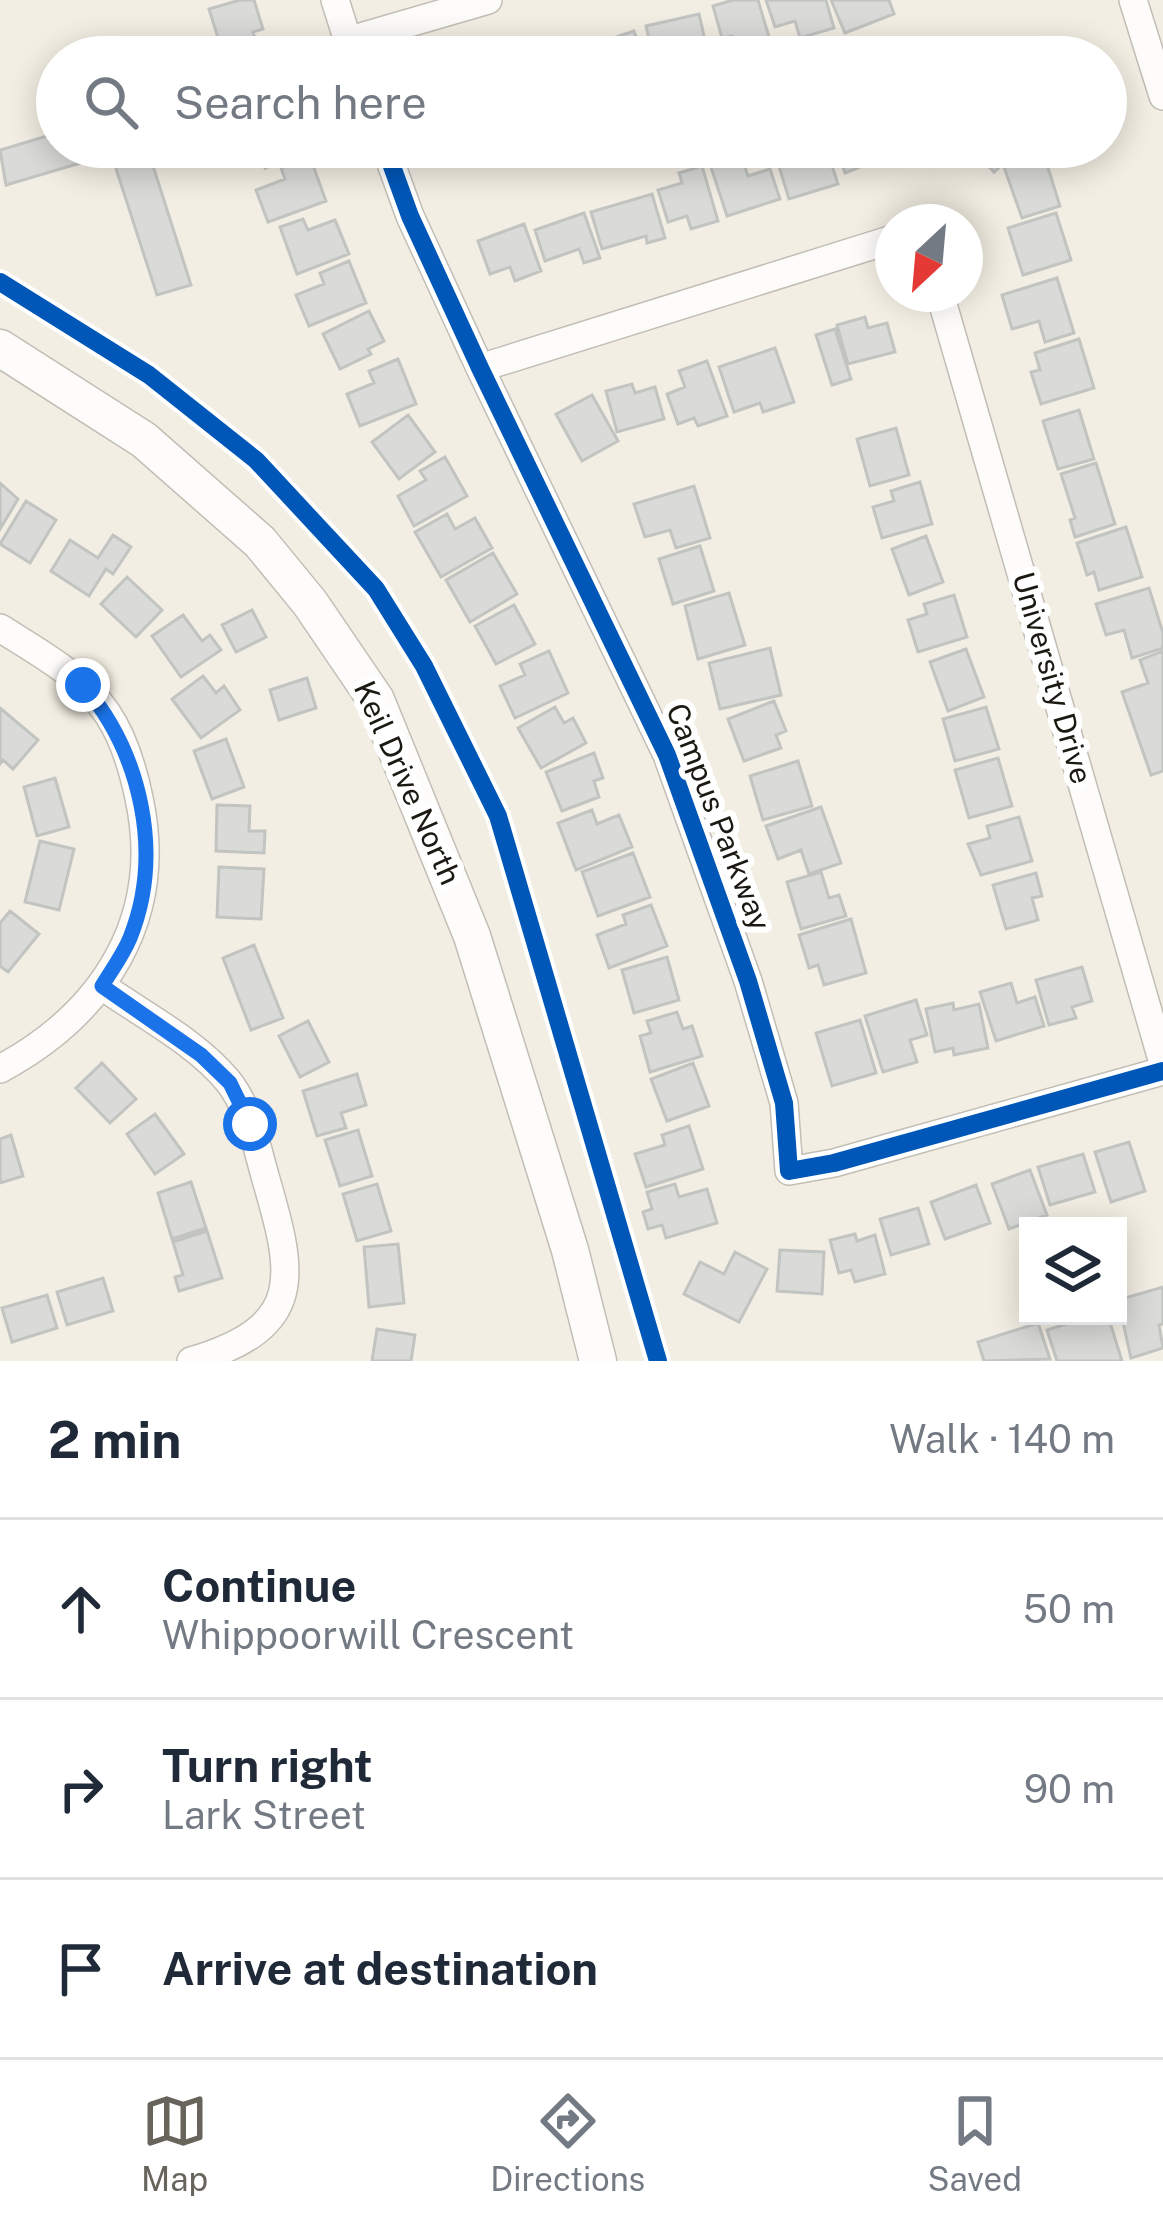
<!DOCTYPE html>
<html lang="en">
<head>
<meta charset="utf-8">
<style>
	:root { --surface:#fff; --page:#f6f6f7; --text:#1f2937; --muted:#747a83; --line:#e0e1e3; --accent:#67645b }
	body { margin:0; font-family:"Public Sans",sans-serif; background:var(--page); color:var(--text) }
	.controls { position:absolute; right:36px; bottom:36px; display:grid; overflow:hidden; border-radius:0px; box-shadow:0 6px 30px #0003 }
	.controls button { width:108px; height:108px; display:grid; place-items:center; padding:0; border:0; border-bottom:3px solid var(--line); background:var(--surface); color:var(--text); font:60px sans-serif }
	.compass { position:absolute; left:875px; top:204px; width:108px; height:108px; border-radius:50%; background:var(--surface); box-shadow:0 6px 30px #0003; rotate:206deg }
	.stop { position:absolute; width:36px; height:36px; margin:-27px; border:9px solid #1a73e8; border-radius:50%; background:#fff }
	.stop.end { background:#1a73e8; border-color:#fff; box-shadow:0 3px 12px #0008 }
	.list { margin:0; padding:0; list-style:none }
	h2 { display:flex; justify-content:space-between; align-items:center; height:156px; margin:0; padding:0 48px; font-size:51px }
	h2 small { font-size:39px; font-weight:400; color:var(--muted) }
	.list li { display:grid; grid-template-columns:78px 1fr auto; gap:36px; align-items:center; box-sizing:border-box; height:180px; padding:0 48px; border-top:3px solid var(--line) }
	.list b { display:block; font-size:45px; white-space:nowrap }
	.list p { margin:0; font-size:39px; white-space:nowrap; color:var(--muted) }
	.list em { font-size:39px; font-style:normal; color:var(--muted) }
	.icon { flex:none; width:66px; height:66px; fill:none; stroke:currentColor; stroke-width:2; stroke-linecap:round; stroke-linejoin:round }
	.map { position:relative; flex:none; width:1163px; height:1361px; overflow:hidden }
	.search { position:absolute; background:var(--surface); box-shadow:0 6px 30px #0003; left:36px; right:36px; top:36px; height:132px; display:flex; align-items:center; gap:30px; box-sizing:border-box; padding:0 42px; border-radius:66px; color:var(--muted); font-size:45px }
	.sheet { height:696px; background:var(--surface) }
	nav { display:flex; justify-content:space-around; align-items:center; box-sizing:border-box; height:168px; border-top:3px solid var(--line); background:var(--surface); font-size:33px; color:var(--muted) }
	nav a { display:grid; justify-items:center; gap:6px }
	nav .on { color:var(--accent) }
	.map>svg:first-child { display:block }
	.building { fill:#dadbd8; stroke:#c2c4c1; stroke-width:3 }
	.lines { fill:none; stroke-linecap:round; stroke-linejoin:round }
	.street-casing { stroke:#c2beb5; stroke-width:30 }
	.secondary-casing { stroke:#c2beb5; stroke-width:39 }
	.street { stroke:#fdfcfb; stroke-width:27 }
	.secondary { stroke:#fdfcfb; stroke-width:36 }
	.cycleway-casing { stroke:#fff; stroke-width:26 }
	.cycleway { stroke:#0057b8; stroke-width:18 }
	.route { stroke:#1a73e8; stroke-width:15 }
	.labels { text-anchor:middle; stroke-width:12; stroke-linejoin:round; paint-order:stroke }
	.street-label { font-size:30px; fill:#1b1912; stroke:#fff }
</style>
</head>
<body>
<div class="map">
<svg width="1163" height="1361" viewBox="0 0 1163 1361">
	<rect width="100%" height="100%" fill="#f3eee3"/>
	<!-- building -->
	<path class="building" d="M240 0H254L263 29 253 32 259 51 224 57 209 9Z
		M733 0H758L772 47 738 57 732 36 722 38 713 6Z
		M766 0H826L834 28 800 38 795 21 775 27Z
		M831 0H889L894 14 845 33Z
		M699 14 707 49 696 52 697 57H653L646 26Z
		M634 31 643 57H594L590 46Z
		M57 133V147H79L84 162 6 185 0 150Z
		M109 147H147L191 285 157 295Z
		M257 147H308L310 151 265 168Z
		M773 147H804L805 151 826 147 838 184 789 199Z
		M836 147H870L875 161 845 173Z
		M977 147H1021L994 172 974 150Z
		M1044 155 1060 206 1022 218 1004 167Z
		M310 157 326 201 268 222 256 190 285 179 281 168Z
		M742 158 748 176 770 169 780 199 727 216 711 167Z
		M702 166 718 221 691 229 687 216 668 222 658 190 682 183 679 173Z
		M652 194 665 238 647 243 646 236 602 249 591 212Z
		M584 213 600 258 584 263 579 249 545 261 535 230Z
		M1056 213 1071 260 1023 275 1008 228Z
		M303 219 308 230 335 220 349 254 297 274 280 227Z
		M524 224 541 271 515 281 510 267 490 274 478 241Z
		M349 261 366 303 309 326 296 295 324 284 320 273Z
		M1057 278 1074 333 1045 342 1039 321 1012 329 1002 295Z
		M369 311 384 341 368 349 371 354 340 369 323 334Z
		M865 317 868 328 887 323 895 352 848 364 837 325Z
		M835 329 851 379 832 385 816 335Z
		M1079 339 1094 388 1041 404 1031 372 1040 370 1035 353Z
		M775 348 794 402 763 412 760 403 734 412 719 367Z
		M398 359 416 404 360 426 347 394 374 383 369 371Z
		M707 361 727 416 698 426 694 418 678 424 667 394 685 387 679 371Z
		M632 384 635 393 655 387 664 419 617 432 606 391Z
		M592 395 618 441 582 461 556 414Z
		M1079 410 1094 459 1058 469 1043 421Z
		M408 415 435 452 399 479 372 442Z
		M896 428 909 475 870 486 857 439Z
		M445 457 467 496 414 526 398 496 426 480 420 471Z
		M1096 463 1115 524 1075 537 1070 520 1075 518 1061 474Z
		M920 482 932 524 882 538 873 507 894 501 891 491Z
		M0 483 18 499 0 529Z
		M694 486 710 538 676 548 670 530 645 537 634 504Z
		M26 501 56 520 30 563 0 544Z
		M447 514 455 529 475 518 492 548 441 577 415 532Z
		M1126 527 1142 577 1099 590 1094 572 1087 575 1077 543Z
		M113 535 131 547 113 574 106 569 89 596 51 571 70 540 98 558Z
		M926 536 943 582 909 595 892 549Z
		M700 546 714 591 673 604 659 559Z
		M493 553 517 594 470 622 446 580Z
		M127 577 162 610 136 637 101 604Z
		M1149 588 1163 633V648L1132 658 1124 630 1106 635 1096 604Z
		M729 593 745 645 698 659 685 606Z
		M954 595 967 637 918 652 908 620 927 614 924 604Z
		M514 605 535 644 496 664 475 626Z
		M252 610 266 637 236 652 222 625Z
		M183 615 202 641 210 635 221 650 181 677 152 636Z
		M770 648 781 695 720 709 709 663Z
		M966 649 984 697 948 711 930 662Z
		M549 651 568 693 515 718 500 686 525 675 520 664Z
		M1163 651V771L1151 775 1122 692 1148 683 1140 660Z
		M203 676 216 693 224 686 240 710 201 738 172 699Z
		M307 678 316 708 279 720 270 690Z
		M774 701 786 731 776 735 781 748 744 761 728 719Z
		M555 707 564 723 573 718 586 743 541 768 518 728Z
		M986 707 999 749 955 761 943 719Z
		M0 708 38 740 13 769 3 760 0 764Z
		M226 739 244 787 212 799 194 751Z
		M594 753 603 778 594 781 599 797 562 811 546 772Z
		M998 758 1012 806 969 818 955 770Z
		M798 761 812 806 763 820 750 776Z
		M55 778 69 827 37 836 24 787Z
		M217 805 250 806 249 831H265L264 853 216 851Z
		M821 807 841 863 809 874 801 850 778 859 766 826Z
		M592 810 597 824 619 815 632 847 576 870 558 823Z
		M1019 817 1032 861 981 875 968 844 990 838 987 826Z
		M40 841 74 849 59 910 25 902Z
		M633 853 650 897 598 916 582 872Z
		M219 867 264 869 261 919 217 917Z
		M821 872 829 898 839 895 846 916 801 929 787 882Z
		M1036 873 1042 896 1032 898 1038 920 1006 929 993 885Z
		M651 905 667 946 609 968 597 935 626 924 623 915Z
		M10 911 39 934 8 972 0 966V923Z
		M851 919 866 973 824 985 818 965 809 968 799 935Z
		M254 945 283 1018 251 1030 223 958Z
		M667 957 679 1000 634 1013 622 970Z
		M1082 967 1092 1001 1072 1007 1076 1018 1049 1025 1036 980Z
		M1011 983 1017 1003 1035 997 1044 1026 996 1041 980 992Z
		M916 1000 927 1035 910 1040 917 1062 883 1072 865 1016Z
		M953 1003 954 1010 979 1004 988 1048 954 1055 953 1048 935 1052 926 1009Z
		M677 1012 683 1029 692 1026 702 1056 650 1072 640 1036 651 1033 647 1021Z
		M860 1020 876 1073 832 1086 816 1033Z
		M308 1021 329 1062 300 1077 279 1036Z
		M102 1063 136 1099 110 1123 76 1088Z
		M693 1063 709 1106 667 1121 651 1079Z
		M357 1074 366 1105 341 1113 346 1128 317 1136 303 1091Z
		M155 1114 184 1154 155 1174 127 1134Z
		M689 1126 703 1169 646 1187 635 1154 665 1145 662 1135Z
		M358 1130 372 1176 340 1186 325 1140Z
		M11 1135 23 1176 0 1183V1139Z
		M1129 1142 1145 1191 1111 1202 1095 1152Z
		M1083 1154 1095 1192 1050 1205 1038 1167Z
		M1030 1170 1047 1215 1009 1229 992 1184Z
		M191 1182 206 1228 172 1239 158 1193Z
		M377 1184 391 1231 357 1241 343 1194Z
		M675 1184 679 1197 707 1189 717 1223 666 1238 662 1225 648 1229 643 1212 652 1209 647 1192Z
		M976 1185 990 1223 945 1239 931 1202Z
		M918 1208 929 1244 891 1255 880 1219Z
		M207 1231 222 1278 179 1291 175 1277 183 1275 173 1242Z
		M855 1234 857 1241 875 1235 885 1274 855 1282 851 1270 839 1273 830 1240Z
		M398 1244 404 1303 369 1307 364 1247Z
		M780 1250 824 1252 822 1294 777 1291Z
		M735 1252 767 1269 739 1322 684 1294 700 1262 724 1274Z
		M103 1278 113 1311 67 1325 57 1292Z
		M1163 1287V1324L1159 1325 1163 1348 1131 1358 1118 1300Z
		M47 1295 57 1328 12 1342 2 1308Z
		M1091 1316H1108L1122 1361H1057L1047 1330Z
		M1038 1323 1050 1359 984 1361 978 1342Z
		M377 1329 415 1335 411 1361H372Z"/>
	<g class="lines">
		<defs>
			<path id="street" d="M335 0 353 57
				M1133 0 1163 96
				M347 41 488 0
				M385 147 410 216 480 368 667 755 748 981 784 1103 789 1171 834 1163 1163 1071
				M940 294 1163 1063
				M480 368 893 239
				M0 628C38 652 81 675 107 713 124 738 133 769 139 798 165 918 104 1013 0 1069
				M102 986C143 1015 196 1042 228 1081 249 1107 256 1144 265 1176 294 1275 307 1327 191 1361"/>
			<path id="secondary" d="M0 348 144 440 260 542 310 603 376 700 472 936 570 1250 598 1361"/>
		</defs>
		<!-- street casing -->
		<use href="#street" class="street-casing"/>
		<!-- secondary casing -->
		<use href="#secondary" class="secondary-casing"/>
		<!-- street -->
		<use href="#street" class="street"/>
		<!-- secondary -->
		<use href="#secondary" class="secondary"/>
		<defs>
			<path id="cycleway" d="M385 147 410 216 480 368 667 755 748 981 784 1103 789 1171 834 1163 1163 1071
				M0 282 149 375 256 460 376 589 424 666 498 816 658 1361"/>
		</defs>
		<!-- cycleway casing -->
		<use href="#cycleway" class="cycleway-casing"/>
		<!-- cycleway -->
		<use href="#cycleway" class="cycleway"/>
	</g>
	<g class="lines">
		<!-- route -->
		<path class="route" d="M83 685C141 753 164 853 130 938 123 955 111 971 102 986L201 1055 230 1083 250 1124"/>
	</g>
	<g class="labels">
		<!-- street labels -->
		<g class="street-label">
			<text transform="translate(1052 678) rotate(74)" y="10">University Drive</text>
			<text transform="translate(407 783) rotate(66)" y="10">Keil Drive North</text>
			<text transform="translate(718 817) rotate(69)" y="10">Campus Parkway</text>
		</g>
	</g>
</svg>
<div class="controls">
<button><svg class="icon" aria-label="layers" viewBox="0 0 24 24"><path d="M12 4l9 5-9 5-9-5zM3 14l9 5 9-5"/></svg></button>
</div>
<svg class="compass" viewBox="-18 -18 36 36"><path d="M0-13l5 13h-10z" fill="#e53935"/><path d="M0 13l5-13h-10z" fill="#747a83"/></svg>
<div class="stop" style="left:250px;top:1124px"></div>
<div class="stop end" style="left:83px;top:685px"></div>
<div class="search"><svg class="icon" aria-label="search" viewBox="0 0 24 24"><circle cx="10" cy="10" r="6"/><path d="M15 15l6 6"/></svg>Search here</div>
</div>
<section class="sheet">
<h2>2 min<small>Walk · 140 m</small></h2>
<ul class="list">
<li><svg class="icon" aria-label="ahead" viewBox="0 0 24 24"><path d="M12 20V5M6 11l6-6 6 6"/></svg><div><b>Continue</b><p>Whippoorwill Crescent</p></div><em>50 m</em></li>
<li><svg class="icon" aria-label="right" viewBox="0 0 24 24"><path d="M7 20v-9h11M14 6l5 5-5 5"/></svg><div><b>Turn right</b><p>Lark Street</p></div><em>90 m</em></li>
<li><svg class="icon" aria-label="arrive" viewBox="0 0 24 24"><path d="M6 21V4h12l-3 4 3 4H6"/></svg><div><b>Arrive at destination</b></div></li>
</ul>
</section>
<nav>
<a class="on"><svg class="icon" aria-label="map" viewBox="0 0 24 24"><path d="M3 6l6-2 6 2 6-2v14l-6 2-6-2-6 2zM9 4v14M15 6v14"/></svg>Map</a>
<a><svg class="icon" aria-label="directions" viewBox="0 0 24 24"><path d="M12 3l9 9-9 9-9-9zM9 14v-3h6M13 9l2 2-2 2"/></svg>Directions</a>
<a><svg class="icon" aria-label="saved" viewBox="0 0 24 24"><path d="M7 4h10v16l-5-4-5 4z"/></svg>Saved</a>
</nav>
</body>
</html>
